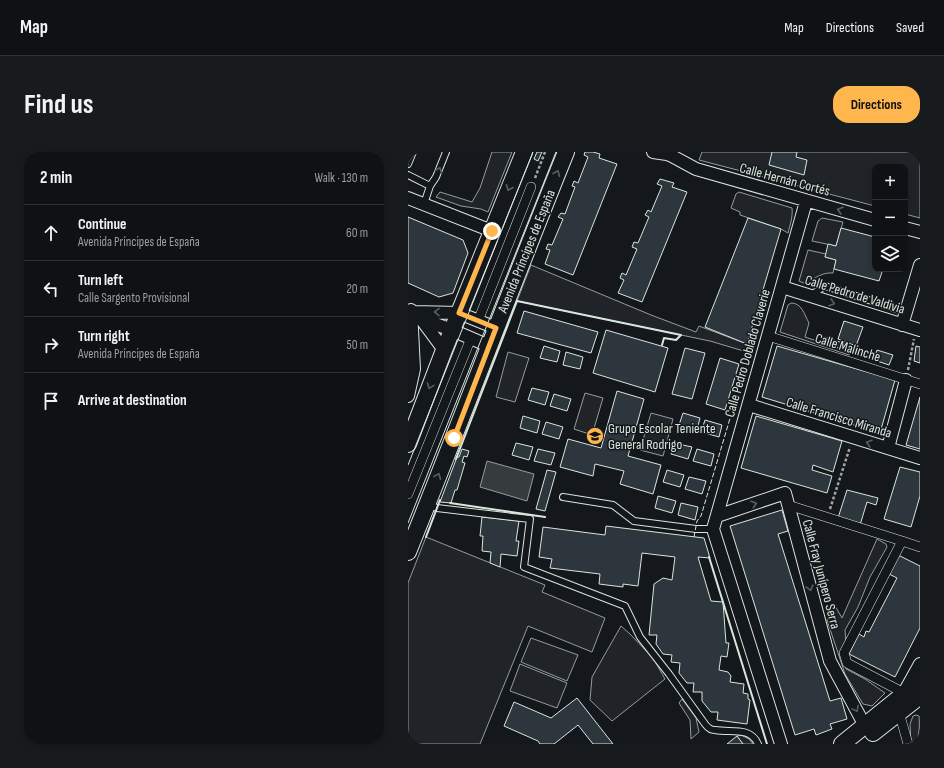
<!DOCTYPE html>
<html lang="en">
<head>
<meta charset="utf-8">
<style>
	:root { --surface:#0f1215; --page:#181b1e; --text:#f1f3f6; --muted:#9b9ea0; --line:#2f3234; --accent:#ffb74d }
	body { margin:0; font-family:"Sofia Sans Condensed",sans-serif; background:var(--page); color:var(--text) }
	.controls { position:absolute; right:12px; top:12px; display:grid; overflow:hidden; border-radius:8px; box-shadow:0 2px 10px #0003 }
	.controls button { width:36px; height:36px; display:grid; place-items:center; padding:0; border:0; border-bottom:1px solid var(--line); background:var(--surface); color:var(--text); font:20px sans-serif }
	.stop { position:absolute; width:12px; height:12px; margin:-9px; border:3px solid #ffb74d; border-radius:50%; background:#fff }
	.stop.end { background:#ffb74d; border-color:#fff; box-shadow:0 1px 4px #0008 }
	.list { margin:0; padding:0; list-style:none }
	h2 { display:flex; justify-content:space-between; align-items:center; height:52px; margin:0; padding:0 16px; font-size:17px }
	h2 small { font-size:13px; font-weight:400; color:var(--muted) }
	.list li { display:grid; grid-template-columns:26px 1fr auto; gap:12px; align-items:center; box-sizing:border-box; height:56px; padding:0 16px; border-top:1px solid var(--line) }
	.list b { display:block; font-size:15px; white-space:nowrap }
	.list p { margin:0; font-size:13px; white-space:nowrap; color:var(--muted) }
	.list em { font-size:13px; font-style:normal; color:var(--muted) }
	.icon { flex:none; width:22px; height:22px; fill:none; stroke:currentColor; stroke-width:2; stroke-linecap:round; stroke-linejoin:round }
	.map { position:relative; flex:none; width:512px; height:592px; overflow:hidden; border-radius:16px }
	header { display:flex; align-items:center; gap:24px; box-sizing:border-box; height:56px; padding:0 20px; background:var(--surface); border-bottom:1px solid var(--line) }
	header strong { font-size:19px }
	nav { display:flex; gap:22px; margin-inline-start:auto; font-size:14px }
	.intro { display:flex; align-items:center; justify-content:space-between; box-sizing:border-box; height:96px; padding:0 24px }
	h1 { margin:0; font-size:28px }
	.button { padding:10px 18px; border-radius:16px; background:var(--accent); color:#111; font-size:14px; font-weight:700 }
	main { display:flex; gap:24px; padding:0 24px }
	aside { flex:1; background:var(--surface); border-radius:16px; box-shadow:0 2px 10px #0003 }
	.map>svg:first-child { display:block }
	.green { fill:#202428; stroke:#939e99 }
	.water { fill:#363b3e; stroke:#939e99 }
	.building { fill:#2c363c; stroke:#d8e6dc }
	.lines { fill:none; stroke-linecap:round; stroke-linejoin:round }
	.service-casing { stroke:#d8e6dc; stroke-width:8 }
	.pedestrian-casing { stroke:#d8e6dc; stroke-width:10 }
	.minor-casing { stroke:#d8e6dc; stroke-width:14 }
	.secondary-casing { stroke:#d8e6dc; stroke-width:18 }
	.path { stroke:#9da8a2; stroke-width:2.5; stroke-dasharray:3 2; stroke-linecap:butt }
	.service { stroke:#14181c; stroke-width:6 }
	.pedestrian { stroke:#14181c; stroke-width:9 }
	.minor { stroke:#14181c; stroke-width:12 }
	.secondary { stroke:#14181c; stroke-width:16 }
	.tram { stroke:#d8e6dc; stroke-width:1 }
	.fence { stroke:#d8e6dc; stroke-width:1; stroke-dasharray:5 2; stroke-linecap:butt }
	.wall { stroke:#d8e6dc; stroke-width:2 }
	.oneway { stroke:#59605f }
	.route { stroke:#ffb74d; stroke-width:5 }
	.labels { text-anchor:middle; stroke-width:3; stroke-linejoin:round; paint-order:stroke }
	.street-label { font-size:14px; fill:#d8e6dc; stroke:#14181c }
	.poi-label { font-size:14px; fill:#d8e6dc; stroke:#14181c; text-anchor:start }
</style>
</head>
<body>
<header>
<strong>Map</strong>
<nav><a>Map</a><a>Directions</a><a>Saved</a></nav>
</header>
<div class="intro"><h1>Find us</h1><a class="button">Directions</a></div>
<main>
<aside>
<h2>2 min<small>Walk · 130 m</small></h2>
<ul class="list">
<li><svg class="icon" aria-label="ahead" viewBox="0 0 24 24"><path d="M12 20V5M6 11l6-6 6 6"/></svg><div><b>Continue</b><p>Avenida Príncipes de España</p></div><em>60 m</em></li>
<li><svg class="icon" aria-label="left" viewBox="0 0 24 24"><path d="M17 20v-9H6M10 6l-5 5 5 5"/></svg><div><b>Turn left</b><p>Calle Sargento Provisional</p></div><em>20 m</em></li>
<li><svg class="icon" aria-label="right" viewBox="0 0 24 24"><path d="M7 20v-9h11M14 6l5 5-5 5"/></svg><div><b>Turn right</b><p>Avenida Príncipes de España</p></div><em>50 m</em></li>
<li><svg class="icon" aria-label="arrive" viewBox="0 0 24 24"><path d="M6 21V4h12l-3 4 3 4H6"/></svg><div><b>Arrive at destination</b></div></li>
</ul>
</aside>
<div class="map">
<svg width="512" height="592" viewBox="0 0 512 592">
	<rect width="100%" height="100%" fill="#14181c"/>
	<!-- green -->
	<path class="green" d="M84 0H104L80 60 73 57 53 54 28 45 32 40 64 50 72 36Z
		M294 0H512V66L497 62V15H467V54L291 8Z
		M331 40 384 56C385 65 382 73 380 81L373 77 332 63V60L323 56 328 42Z
		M414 66 435 70 428 94 404 89 410 69Z
		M400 98 418 102 417 105 428 108 425 121C415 120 406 126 398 132L391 129Z
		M123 113 243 163 288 180 291 174 339 192 341 194 339 200 302 189 109 149Z
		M383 151C394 151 396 162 401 171L397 185 442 200 441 203 372 180 380 153Z
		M100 200 121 206 107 250 88 245Z
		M177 241 195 246 184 283 166 277Z
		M243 261 265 267 255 304 232 298Z
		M18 385 137 433 134 440 197 466 184 500 120 474 72 592H0V431Z
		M469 387 478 392 479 395 462 425 450 455 437 478 438 491C429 500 434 506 438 517L457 527 477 541 464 554 455 552 437 522 419 468 426 452 434 466Z
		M213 474 222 482 245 506 257 527 204 569 182 548 184 525Z
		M123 486 170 503 159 529 113 510Z
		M112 512 159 531 149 556 102 539Z
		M274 547 288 566 291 580 283 587 282 568 271 551Z
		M508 563 511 564C512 574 511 583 508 592H503L502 572 505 564Z
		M333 583 341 587 345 592H335L329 584Z"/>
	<!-- water -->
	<path class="water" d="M79 309 126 322 119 349 72 335Z"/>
	<!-- building -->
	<path class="building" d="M129 0H134L130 9 126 7Z
		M177 0H185L192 2 191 6 209 12 165 123 137 112 142 98 138 97 140 92 144 93 155 67 150 65 153 61 157 62 167 35 164 34 166 29 170 31 180 5 176 3Z
		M364 0H389L388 5 399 8 396 23 361 13Z
		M252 27 266 31 264 35 279 40 234 150 210 141 216 128 212 126 214 121 218 123 229 97 224 95 226 90 230 91 241 65 237 63 240 58 243 60 254 34 249 32Z
		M0 65 55 88 60 101 45 141 31 145 0 131Z
		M340 66 373 77 339 192 297 175Z
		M433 76 467 85V117H475L471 129 426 117 428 108 417 105 420 92 428 94Z
		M116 159 190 180 183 201 109 181Z
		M436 169 455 175 448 194 430 187Z
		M198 178 260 196 247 240 185 221Z
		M417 185 449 196 447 202 414 190Z
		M136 194 152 199 149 210 132 206Z
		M369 194 487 228 472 281 354 245Z
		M508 194 512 195V211L506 209Z
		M277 196 297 201 284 247 264 242Z
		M469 198 485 203 481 213 466 208Z
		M158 200 175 205 172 217 155 213Z
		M312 206 331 212 317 258 298 252Z
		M124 236 141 240 137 253 120 248Z
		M209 239 236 247 220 304 253 313 245 342 212 332 216 319 187 312 185 324 152 315 160 287 193 296Z
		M146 242 163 247 159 259 142 254Z
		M512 245V297L498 293Z
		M275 261 292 266 289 278 271 273Z
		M115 264 132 269 129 281 112 276Z
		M348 264 434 289 425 320 405 313 404 318 424 324 419 341 333 316Z
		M297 268 314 273 311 285 293 280Z
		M138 270 155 275 151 287 134 282Z
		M108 291 125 295 121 308 104 303Z
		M266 291 284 295 280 307 263 302Z
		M54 297 61 299 59 305 56 304 54 310 57 311 49 338H47L43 351 32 350 49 305H51Z
		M130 297 147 301 143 313 126 309Z
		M289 297 306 302 303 314 285 309Z
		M492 315 512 320V344L503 375 476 367Z
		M139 318 148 320 137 359 128 357Z
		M259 318 276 323 272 335 255 330Z
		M281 325 298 329 294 342 277 337Z
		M439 338 470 346 468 353 459 350 452 373 430 366Z
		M250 344 268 349 264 361 247 356Z
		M273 351 290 355 287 368 270 363Z
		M374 358 380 379 370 382 422 549 433 546 439 567 422 572 424 577 408 583 406 577 387 583 322 374Z
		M74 365 111 369 108 389H111L109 404 93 402 92 415 82 411 83 400 74 399 75 384H72Z
		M198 374 296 386 302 406 290 405 303 449 315 450 318 491H321L319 505 313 504 311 518 320 520 323 524 322 530 336 532 335 541 340 542V547L342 548 339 572 309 568 310 560H303L294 549V540H285L286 531H279L271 521 272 511 263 510 264 503 255 502 248 492 249 483H241L246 432 255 426 264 428 267 405 234 401 230 434 215 432V435L191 432 192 422 142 416 144 407 131 405 135 375 197 383Z
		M490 403 512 414V476L487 525 441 502 451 482 456 485 458 479 461 480 489 426 481 422Z
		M169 546 205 592H185L170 573 146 592H132L130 589 96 574 106 550 143 566Z
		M329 584 335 592H319Z"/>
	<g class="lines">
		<defs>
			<path id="service" d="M0 12 5 0
				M0 23 22 34
				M16 52 22 34 28 25 38 0
				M403 143 417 134 498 160
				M155 345 205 353 226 369 288 377H305
				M21 353 29 356 122 367 116 415 217 454 232 485 261 522 297 572C298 573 299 575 301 576 303 578 304 578 307 578 323 581 342 574 350 592"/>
			<path id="pedestrian" d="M70 169 123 35
				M360 184 512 232
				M0 342 63 186
				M380 353 494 389
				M496 541 439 511 436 501 494 389 512 395
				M491 560 500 592"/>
			<path id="minor" d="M245 0 259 2 264 4 288 17 467 68
				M0 46 84 79
				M497 76 512 80
				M374 135 512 178
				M6 160 51 161 88 176
				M13 167 44 178 81 194
				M13 167 36 198
				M494 173 512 113
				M0 244 6 217 3 158
				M341 253 512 306
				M480 296 498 228
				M309 364 377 341 422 509 457 574
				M497 539 512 512
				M373 592 305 377 397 53V48"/>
			<path id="secondary" d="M0 292 36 198 116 0
				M0 400C54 267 104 133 158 0
				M465 581 512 544
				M434 592 512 529"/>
		</defs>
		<!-- service casing -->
		<use href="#service" class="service-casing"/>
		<!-- pedestrian casing -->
		<use href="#pedestrian" class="pedestrian-casing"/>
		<!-- minor casing -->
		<use href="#minor" class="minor-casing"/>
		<!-- secondary casing -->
		<use href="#secondary" class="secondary-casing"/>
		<!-- path -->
		<path class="path" d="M127 26 137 0
			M500 218 506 187
			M422 357 442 295"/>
		<!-- service -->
		<use href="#service" class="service"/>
		<!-- pedestrian -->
		<use href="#pedestrian" class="pedestrian"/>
		<!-- minor -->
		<use href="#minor" class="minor"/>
		<!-- secondary -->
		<use href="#secondary" class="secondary"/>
		<!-- tram -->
		<path class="tram" d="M0 313 125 0
			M0 371 148 0"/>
		<!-- fence -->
		<path class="fence" d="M286 385 289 369 293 364 323 263"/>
		<!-- wall -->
		<path class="wall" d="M48 307 109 149 273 183 268 188 256 186 254 193
			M42 351 137 365
			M18 385 32 348
			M301 405 359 592"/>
	</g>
	<!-- one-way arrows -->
	<defs><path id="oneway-chevron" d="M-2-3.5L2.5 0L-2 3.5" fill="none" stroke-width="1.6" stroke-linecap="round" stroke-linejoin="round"/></defs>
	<g class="oneway">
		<use href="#oneway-chevron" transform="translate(31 18) rotate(-69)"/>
		<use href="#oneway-chevron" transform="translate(149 21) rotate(-68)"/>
		<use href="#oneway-chevron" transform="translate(101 36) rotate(112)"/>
		<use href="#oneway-chevron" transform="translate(432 58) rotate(-164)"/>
		<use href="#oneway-chevron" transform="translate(424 151) rotate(17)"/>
		<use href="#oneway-chevron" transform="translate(29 160) rotate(-179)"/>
		<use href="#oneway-chevron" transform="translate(22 234) rotate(111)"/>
		<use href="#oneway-chevron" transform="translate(461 291) rotate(-163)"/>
		<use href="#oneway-chevron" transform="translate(30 324) rotate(-68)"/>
		<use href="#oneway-chevron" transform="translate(346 352) rotate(-18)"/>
		<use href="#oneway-chevron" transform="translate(402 436) rotate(75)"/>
		<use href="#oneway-chevron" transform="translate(448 557) rotate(62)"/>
	</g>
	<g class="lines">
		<!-- route -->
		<path class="route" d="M46 286 88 176 51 161 84 79"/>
	</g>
	<!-- icons -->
	<defs>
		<symbol id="school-disc" viewBox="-11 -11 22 22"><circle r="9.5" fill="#ffb74d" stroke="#14181c"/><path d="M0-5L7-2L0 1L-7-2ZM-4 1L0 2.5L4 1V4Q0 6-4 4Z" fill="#111"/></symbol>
	</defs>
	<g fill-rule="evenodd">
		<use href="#school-disc" x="177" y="274" width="20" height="20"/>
	</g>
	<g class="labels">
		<!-- street labels -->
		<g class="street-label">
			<text transform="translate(377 27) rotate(15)" y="5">Calle Hernán Cortés</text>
			<text transform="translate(118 99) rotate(-68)" y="5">Avenida Príncipes de España</text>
			<text transform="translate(447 142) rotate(17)" y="5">Calle Pedro de Valdivia</text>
			<text transform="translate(440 195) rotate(17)" y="5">Calle Malinche</text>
			<text transform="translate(339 201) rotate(-74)" y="5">Calle Pedro Doblado Claverie</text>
			<text transform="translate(431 265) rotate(17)" y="5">Calle Francisco Miranda</text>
			<text transform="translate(414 422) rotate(75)" y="5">Calle Fray Junípero Serra</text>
		</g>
		<!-- poi labels -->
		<g class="poi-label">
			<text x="200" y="281">Grupo Escolar Teniente<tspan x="200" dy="16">General Rodrigo</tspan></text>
		</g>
	</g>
</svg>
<div class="controls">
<button>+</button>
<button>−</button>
<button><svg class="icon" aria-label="layers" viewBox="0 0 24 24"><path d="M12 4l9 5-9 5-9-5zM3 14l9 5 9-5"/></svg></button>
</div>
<div class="stop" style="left:46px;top:286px"></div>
<div class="stop end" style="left:84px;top:79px"></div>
</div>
</main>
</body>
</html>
